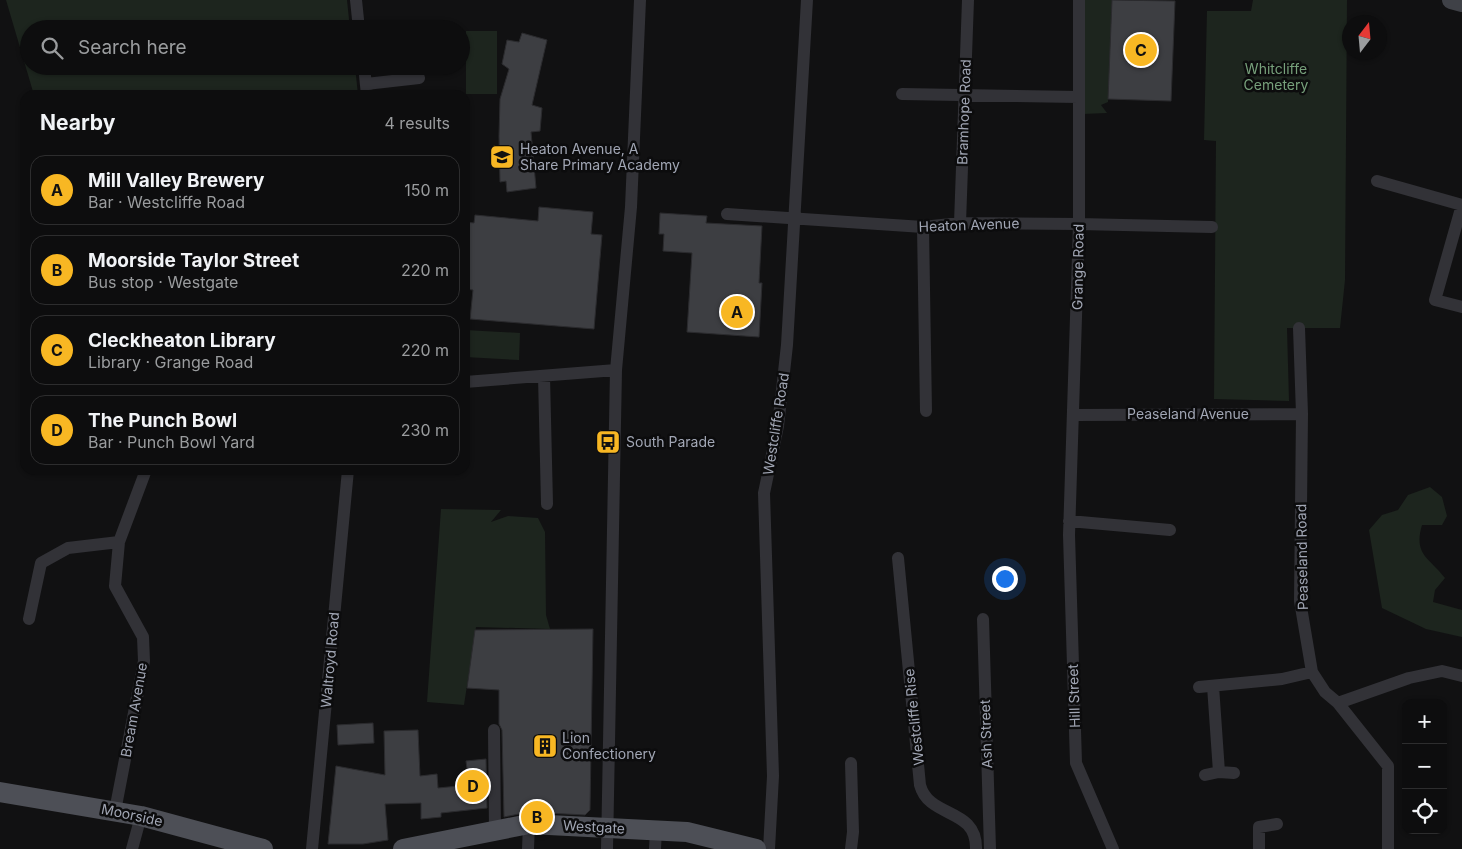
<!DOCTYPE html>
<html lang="en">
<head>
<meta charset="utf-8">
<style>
	:root { --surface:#0d0d0e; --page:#161617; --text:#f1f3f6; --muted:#9a9c9e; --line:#2d2d2e; --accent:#f8b723 }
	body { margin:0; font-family:Inter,sans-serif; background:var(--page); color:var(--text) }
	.controls { position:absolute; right:15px; bottom:15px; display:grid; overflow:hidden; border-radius:10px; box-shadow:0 1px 4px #0004 }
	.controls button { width:45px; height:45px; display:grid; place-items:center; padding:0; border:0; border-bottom:1px solid var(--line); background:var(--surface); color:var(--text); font:25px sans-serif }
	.compass { position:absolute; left:1342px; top:15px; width:45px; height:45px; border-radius:50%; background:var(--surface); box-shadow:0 1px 4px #0004; rotate:16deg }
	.you { position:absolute; left:1004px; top:578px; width:18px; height:18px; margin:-12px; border:4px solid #fff; border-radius:50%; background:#1a73e8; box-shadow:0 0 0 8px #1a73e833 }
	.badge { display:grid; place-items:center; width:32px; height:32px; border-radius:50%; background:var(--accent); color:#111; font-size:16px; font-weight:700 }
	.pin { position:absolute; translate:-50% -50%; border:2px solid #fff; box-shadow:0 1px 5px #0006 }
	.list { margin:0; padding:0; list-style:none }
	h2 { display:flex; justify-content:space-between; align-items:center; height:65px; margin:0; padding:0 20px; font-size:21px }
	h2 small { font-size:16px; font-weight:400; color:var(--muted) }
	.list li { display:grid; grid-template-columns:32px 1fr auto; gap:15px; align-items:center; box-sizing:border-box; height:70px; margin:0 10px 10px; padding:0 10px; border:1px solid var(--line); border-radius:15px }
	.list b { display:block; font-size:19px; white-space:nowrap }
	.list p { margin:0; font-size:16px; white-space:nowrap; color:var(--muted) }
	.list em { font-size:16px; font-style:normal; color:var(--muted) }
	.icon { flex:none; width:28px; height:28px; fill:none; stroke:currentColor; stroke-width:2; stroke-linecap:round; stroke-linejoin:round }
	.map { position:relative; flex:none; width:1462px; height:849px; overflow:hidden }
	.search { position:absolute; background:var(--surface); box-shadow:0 1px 4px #0004; left:20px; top:20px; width:450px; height:55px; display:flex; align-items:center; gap:12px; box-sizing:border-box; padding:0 18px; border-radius:28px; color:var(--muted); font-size:19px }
	.panel { position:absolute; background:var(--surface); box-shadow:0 1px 4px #0004; left:20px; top:90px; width:450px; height:385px; border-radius:15px }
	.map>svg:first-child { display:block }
	.green { fill:#1d251e }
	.building { fill:#3d3e42; stroke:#2b2b2e }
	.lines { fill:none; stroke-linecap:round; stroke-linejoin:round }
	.street { stroke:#323237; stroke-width:12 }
	.secondary { stroke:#3f4147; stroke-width:18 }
	.primary { stroke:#4d4f56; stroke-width:20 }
	.labels { text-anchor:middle; stroke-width:5; stroke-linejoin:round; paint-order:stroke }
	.park-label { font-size:14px; fill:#77a07b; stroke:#0c0c0d }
	.street-label { font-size:14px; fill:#a1a6b4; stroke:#0c0c0d }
	.poi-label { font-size:14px; fill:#a1a6b4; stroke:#0c0c0d; text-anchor:start }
</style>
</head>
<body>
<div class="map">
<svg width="1462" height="849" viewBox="0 0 1462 849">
	<rect width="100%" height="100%" fill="#111112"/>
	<!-- green -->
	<path class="green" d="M6 0H347L350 29H29V66H355L358 95H34Z
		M1083 0H1112L1108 102 1101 105 1107 113 1082 114Z
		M1253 0H1347L1345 280 1340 328H1287L1289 401 1214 399 1216 141 1204 140 1207 11H1251Z
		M466 31H497V94H466Z
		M465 330 520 333 519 360 465 357Z
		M1430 487 1442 497 1447 516 1442 525H1422C1413 555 1430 558 1445 578L1435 590 1433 602 1462 610V637L1426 629 1382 608 1369 530 1382 515 1398 510 1408 495Z
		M441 509 501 510 491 522 508 516 538 518 545 532 546 615 550 629 476 627 464 705 427 702Z"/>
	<!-- building -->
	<path class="building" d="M1112 0 1175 1 1171 101 1108 99Z
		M522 33 547 40 532 105 542 108 540 131 531 132 536 188 507 192 506 181 500 182 499 136 500 99 509 69 502 64 507 40 519 42Z
		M539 207 593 212 591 234 602 235 594 329 470 319 473 290 465 289V222L474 223 475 215 538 221Z
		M660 213 707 216 706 223 762 226 759 283H762L759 337 687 332 692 253 663 251 664 234H659Z
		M593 629 590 810 585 815 529 812 504 817 502 730 499 724V690L467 688 475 630Z
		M373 723 374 743 338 745 337 725Z
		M418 730 420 776 437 774 438 788 469 785 466 761 486 759 487 808 441 813V817L421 819V803L385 804 388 840 363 844H328L336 766 385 775 384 731Z"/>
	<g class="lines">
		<!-- street -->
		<path class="street" d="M356 0 359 29
			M1079 0V224L1069 535 1076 763 1113 849
			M364 66 367 95
			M366 84 419 78
			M902 94 1078 97
			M1377 181 1462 205
			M1462 205 1435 300 1462 307
			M727 214 923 227 960 223 1079 224 1212 227
			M960 223 968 0
			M923 227 926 411
			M1299 328 1302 414 1300 601 1312 672 1325 692 1338 703 1388 766V849
			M544 376 547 504
			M465 382 616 370
			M1074 415 1302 414
			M1069 521 1170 530
			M898 558 920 785C929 819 977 807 976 849
			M29 619 41 563 68 548 119 542
			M983 619 990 849
			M1213 686 1219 772
			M1199 687 1282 679 1312 672
			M1338 703 1409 678 1442 671 1462 676
			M494 730 495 831
			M1205 775 1219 772 1234 773
			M115 811 144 661 143 637 115 586 119 542 146 470
			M132 849 141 816
			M312 849 348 470
			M528 849 529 824
			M607 849 616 370 631 207 640 0
			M655 849 656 830
			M769 849 773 776 764 493 778 426 787 345 807 0
			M851 849 853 832 851 763
			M1259 849V827L1277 824"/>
		<!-- secondary -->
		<path class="secondary" d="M1451 0 1462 3"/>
		<!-- primary -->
		<path class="primary" d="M0 792 141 816 263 849
			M403 849 529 824 687 832 756 849"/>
	</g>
	<!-- icons -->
	<defs>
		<symbol id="school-square" viewBox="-11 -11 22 22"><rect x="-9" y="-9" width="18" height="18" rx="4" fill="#f8b723" stroke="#0c0c0d"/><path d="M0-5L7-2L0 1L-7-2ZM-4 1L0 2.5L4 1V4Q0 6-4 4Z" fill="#111"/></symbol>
		<symbol id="bus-square" viewBox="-11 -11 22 22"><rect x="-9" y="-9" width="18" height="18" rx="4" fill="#f8b723" stroke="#0c0c0d"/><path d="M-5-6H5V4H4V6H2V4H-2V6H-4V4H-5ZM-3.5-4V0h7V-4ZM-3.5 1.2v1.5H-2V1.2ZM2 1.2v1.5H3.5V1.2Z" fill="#111"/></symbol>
		<symbol id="building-square" viewBox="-11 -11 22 22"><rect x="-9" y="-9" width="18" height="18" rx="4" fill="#f8b723" stroke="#0c0c0d"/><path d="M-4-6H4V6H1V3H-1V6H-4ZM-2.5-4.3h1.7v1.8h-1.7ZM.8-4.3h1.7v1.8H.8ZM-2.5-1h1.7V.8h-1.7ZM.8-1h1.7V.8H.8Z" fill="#111"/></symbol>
	</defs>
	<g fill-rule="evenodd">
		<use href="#school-square" x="488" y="143" width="28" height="28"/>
		<use href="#bus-square" x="594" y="428" width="28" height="28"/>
		<use href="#building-square" x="531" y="732" width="28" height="28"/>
	</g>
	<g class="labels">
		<!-- park labels -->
		<g class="park-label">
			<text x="1276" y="74">Whitcliffe<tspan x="1276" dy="16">Cemetery</tspan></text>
		</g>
		<!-- street labels -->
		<g class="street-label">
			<text transform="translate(964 112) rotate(-88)" y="5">Bramhope Road</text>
			<text transform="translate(969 225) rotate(-2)" y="5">Heaton Avenue</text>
			<text transform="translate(1078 267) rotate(-89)" y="5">Grange Road</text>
			<text x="1188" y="419">Peaseland Avenue</text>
			<text transform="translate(776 424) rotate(-81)" y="5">Westcliffe Road</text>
			<text transform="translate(1302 557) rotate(-91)" y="5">Peaseland Road</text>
			<text transform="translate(330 660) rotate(-85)" y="5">Waltroyd Road</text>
			<text transform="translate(1074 696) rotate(-92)" y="5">Hill Street</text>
			<text transform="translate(134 710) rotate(-80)" y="5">Bream Avenue</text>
			<text transform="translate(914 717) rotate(-96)" y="5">Westcliffe Rise</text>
			<text transform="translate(986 734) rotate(-92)" y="5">Ash Street</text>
			<text transform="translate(132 815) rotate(12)" y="5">Moorside</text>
			<text transform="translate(594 827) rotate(3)" y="5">Westgate</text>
		</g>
		<!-- poi labels -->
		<g class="poi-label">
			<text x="520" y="154">Heaton Avenue, A<tspan x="520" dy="16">Share Primary Academy</tspan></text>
			<text x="626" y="447">South Parade</text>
			<text x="562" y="743">Lion<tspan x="562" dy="16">Confectionery</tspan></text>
		</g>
	</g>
</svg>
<div class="controls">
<button>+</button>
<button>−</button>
<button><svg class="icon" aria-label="locate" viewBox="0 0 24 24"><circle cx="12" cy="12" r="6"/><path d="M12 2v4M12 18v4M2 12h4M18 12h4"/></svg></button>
</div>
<svg class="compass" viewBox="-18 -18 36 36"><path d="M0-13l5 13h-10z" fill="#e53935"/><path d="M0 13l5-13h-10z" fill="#9a9c9e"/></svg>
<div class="you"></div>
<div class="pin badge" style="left:737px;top:312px">A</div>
<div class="pin badge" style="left:537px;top:817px">B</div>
<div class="pin badge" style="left:1141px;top:50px">C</div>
<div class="pin badge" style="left:473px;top:786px">D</div>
<div class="search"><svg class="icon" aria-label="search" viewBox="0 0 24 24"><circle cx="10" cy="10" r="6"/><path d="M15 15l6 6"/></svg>Search here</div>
<section class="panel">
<h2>Nearby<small>4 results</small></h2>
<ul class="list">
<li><span class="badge">A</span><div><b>Mill Valley Brewery</b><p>Bar · Westcliffe Road</p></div><em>150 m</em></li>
<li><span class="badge">B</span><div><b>Moorside Taylor Street</b><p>Bus stop · Westgate</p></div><em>220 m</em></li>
<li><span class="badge">C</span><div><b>Cleckheaton Library</b><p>Library · Grange Road</p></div><em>220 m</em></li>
<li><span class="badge">D</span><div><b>The Punch Bowl</b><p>Bar · Punch Bowl Yard</p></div><em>230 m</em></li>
</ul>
</section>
</div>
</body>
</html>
